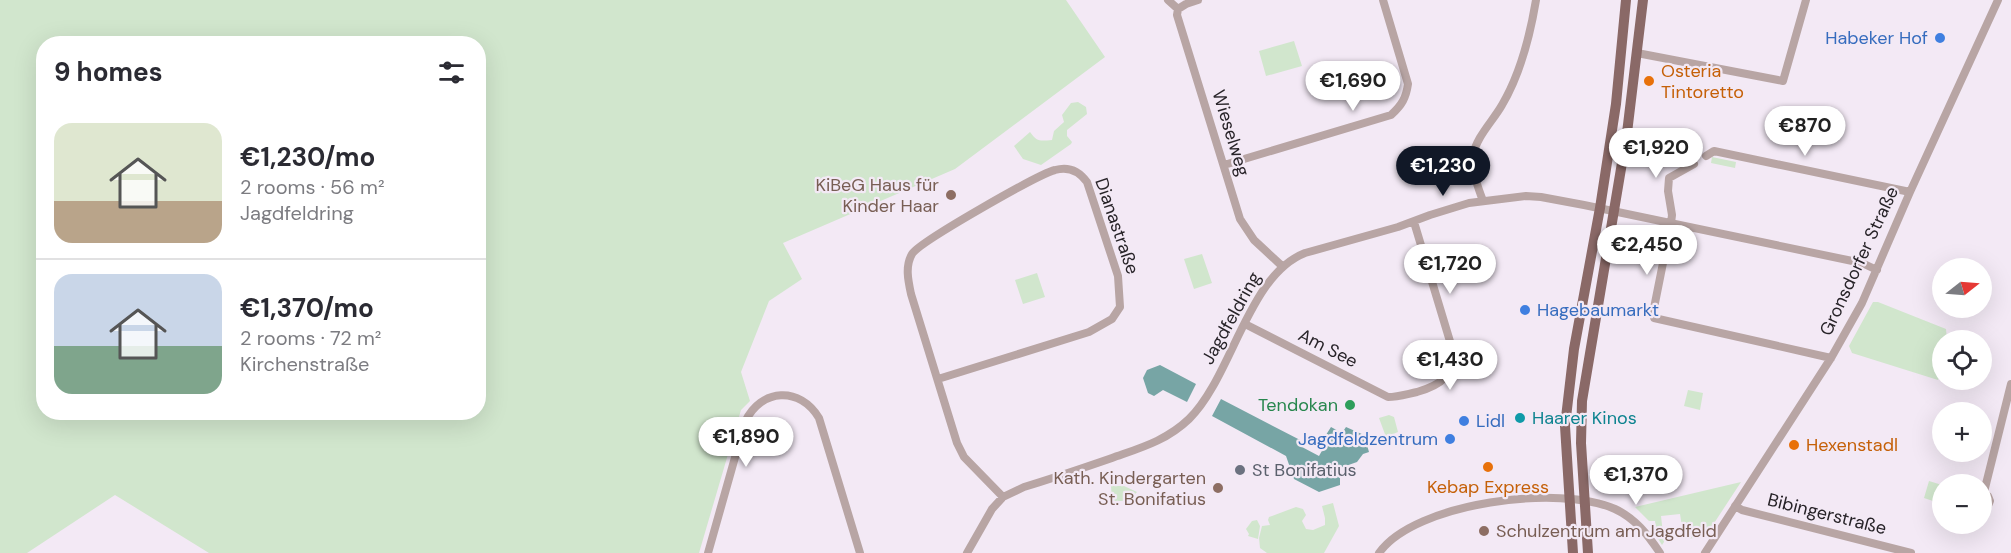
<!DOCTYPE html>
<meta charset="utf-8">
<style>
:root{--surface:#fff;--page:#f2f2f3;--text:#2b2b33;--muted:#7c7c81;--line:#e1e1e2;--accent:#111827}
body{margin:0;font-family:"DM Sans",sans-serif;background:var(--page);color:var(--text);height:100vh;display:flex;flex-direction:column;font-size:22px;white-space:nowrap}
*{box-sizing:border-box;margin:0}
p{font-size:20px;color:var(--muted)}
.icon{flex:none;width:33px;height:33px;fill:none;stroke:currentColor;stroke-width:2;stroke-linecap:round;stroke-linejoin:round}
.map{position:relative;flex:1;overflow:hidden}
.sheet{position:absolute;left:36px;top:36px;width:450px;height:384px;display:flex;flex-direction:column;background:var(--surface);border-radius:24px;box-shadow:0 6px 24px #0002}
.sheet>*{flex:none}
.needle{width:39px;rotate:73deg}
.controls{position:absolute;left:1932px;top:258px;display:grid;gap:12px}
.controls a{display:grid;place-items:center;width:60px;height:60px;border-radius:50%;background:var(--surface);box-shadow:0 6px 24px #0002;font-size:30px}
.price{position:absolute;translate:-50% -51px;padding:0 14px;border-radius:21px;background:#fff;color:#222;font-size:20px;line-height:39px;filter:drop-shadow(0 2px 3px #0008)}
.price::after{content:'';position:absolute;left:50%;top:36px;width:18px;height:14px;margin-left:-9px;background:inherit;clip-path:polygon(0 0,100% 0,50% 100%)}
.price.selected{background:var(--accent);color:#fff}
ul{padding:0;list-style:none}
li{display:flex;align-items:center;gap:18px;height:150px;padding:0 18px}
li+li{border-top:2px solid var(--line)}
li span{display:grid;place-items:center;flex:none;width:168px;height:120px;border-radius:18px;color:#555}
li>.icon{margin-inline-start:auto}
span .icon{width:72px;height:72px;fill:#fffc;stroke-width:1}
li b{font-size:26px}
h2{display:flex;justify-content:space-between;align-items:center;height:72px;padding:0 18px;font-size:26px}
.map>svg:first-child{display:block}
.green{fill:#d1e6cd;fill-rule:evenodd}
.water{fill:#77a5a5}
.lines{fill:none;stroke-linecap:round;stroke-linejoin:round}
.minor{stroke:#b8a5a4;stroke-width:8}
.major{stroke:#8a6967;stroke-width:10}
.shop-dot{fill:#3f7fe0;stroke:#f3e9f5;stroke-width:2}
.food-dot{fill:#e8710a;stroke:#f3e9f5;stroke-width:2}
.education-dot{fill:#8d6e63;stroke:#f3e9f5;stroke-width:2}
.leisure-dot{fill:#2e9e5b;stroke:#f3e9f5;stroke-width:2}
.culture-dot{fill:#0f9aa8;stroke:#f3e9f5;stroke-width:2}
.worship-dot{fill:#6b7280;stroke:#f3e9f5;stroke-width:2}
.labels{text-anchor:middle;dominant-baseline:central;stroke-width:4.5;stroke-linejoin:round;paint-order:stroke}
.shop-label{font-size:18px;fill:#366cbe;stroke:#f3e9f5;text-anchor:end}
.food-label{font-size:18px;fill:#c56008;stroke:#f3e9f5;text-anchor:start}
.street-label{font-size:18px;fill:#272328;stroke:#f3e9f5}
.education-label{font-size:18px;fill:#785e54;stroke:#f3e9f5;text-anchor:end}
.leisure-label{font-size:18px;fill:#27864d;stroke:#f3e9f5;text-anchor:end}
.culture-label{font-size:18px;fill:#0d838f;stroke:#f3e9f5;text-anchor:start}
.worship-label{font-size:18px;fill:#5b616d;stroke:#f3e9f5;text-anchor:start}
</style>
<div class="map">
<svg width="2011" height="553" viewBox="0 0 2011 553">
<rect width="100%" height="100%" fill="#f3e9f5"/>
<path class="green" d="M0 0H1066L1105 57 955 169 783 243 802 279 769 301 741 372 750 401 741 410 699 553H209L115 495 27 553H0ZM44 44H478V412H44Z
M1294 41 1302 66 1266 76 1259 51Z
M1078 102 1086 107 1087 114 1067 130V136L1072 142 1071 144 1041 165 1023 159 1014 146 1030 132C1037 142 1040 141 1052 140L1054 131 1064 122 1062 115 1071 103Z
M1712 157 1736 162 1735 168 1711 163Z
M1202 254 1212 283 1194 289 1184 259Z
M1037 273 1045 297 1023 304 1015 280Z
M1873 302H1878L1946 329 1947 340H1942V366L1938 380 1852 353 1849 346Z
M1688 390 1703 393 1700 410 1684 406Z
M1389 415 1394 417 1398 432 1386 437 1379 418Z
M1929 481 1942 485V504L1924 498Z
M1741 482 1705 537 1684 539 1680 514 1661 516 1664 542 1662 545 1657 537 1655 521H1649L1635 507Z
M1111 486H1124L1137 492 1128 501H1112Z
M1333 503 1339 526 1324 553H1267L1260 548 1259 538 1262 526 1270 525 1268 520 1269 517 1296 507 1303 509 1306 515 1302 521 1306 529 1313 530 1325 525V518L1322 506Z
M1257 520 1260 526 1258 539 1248 536 1249 534 1246 529 1252 521Z"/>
<path class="water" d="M1160 365 1196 384 1187 402 1163 390 1154 396 1148 393 1143 378 1147 370Z
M1221 399 1304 442 1302 447 1319 456 1328 440 1324 438 1331 427 1342 433 1346 427 1364 435 1369 452 1363 454 1357 462 1340 468V485L1319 492 1294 479 1286 456 1212 416Z"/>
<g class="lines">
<path class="minor" d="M1168 0 1178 9 1177 15 1240 219 1254 240 1282 266
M1178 9 1186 4 1198 0
M1637 53 1783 81 1806 0
M1706 156 1714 151 1910 192
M1694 164 1669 178 1668 191 1672 215 1671 223 1653 313 1654 318 1831 358
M1224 165 1391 115C1402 105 1406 98 1408 84L1383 0
M1483 201C1478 187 1471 170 1473 156 1476 137 1493 121 1502 105 1521 73 1530 36 1536 0
M1245 324 1388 397C1398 397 1407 394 1417 392 1441 385 1456 375 1452 348L1414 222
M938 379 1089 332 1112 319 1120 307 1118 276 1087 182C1079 171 1069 166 1055 170 1039 174 919 242 912 254 905 266 908 280 911 294L957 443 964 457 1003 497
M1982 492 1988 496 1990 501 1987 508 1982 509
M1984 492 2011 384
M1735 506 1742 510 1911 553
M708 553 745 422C761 388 800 386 819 418L860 553
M967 553 992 509 1003 497 1024 487C1054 478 1083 468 1112 458 1140 448 1166 441 1189 419 1232 377 1248 275 1305 253L1398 227 1430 215 1469 203 1526 196 1541 197 1584 205 1862 263 1877 270
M1379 553C1415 502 1561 484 1615 509 1635 518 1648 535 1660 553
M1705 553 1831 358 1862 303 1910 192 1998 0"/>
<path class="major" d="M1573 553 1565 426 1574 349 1600 208 1616 104 1626 0
M1588 553 1581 443 1582 401 1627 133 1643 0"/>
</g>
<g class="shop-dot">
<circle cx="1940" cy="38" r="6"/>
<circle cx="1525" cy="310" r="6"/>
<circle cx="1464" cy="421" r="6"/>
<circle cx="1450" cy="439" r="6"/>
</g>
<g class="food-dot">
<circle cx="1649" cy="81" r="6"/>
<circle cx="1794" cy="445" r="6"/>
<circle cx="1488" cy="467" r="6"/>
</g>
<g class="education-dot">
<circle cx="951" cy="195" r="6"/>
<circle cx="1218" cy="488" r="6"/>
<circle cx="1484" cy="531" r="6"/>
</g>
<circle class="leisure-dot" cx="1350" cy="405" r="6"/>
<circle class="culture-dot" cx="1520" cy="418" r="6"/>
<circle class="worship-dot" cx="1240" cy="470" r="6"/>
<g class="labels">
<g class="shop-label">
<text x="1928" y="38">Habeker Hof</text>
<text x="1537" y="310" text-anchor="start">Hagebaumarkt</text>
<text x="1476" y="421" text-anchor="start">Lidl</text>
<text x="1438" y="439">Jagdfeldzentrum</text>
</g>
<g class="food-label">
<text x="1661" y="71">Osteria<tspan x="1661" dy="21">Tintoretto</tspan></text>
<text x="1806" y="445">Hexenstadl</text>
<text x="1488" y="487" text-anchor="middle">Kebap Express</text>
</g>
<g class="street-label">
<text transform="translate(1231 133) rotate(73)">Wieselweg</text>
<text transform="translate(1117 226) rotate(71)">Dianastraße</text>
<text transform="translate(1859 261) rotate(-65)">Gronsdorfer Straße</text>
<text transform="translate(1231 318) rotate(-61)">Jagdfeldring</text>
<text transform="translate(1328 348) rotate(27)">Am See</text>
<text transform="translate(1827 514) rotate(14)">Bibingerstraße</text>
</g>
<g class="education-label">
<text x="939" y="185">KiBeG Haus für<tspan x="939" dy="21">Kinder Haar</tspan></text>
<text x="1206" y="478">Kath. Kindergarten<tspan x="1206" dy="21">St. Bonifatius</tspan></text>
<text x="1496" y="531" text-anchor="start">Schulzentrum am Jagdfeld</text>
</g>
<g class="leisure-label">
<text x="1338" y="405">Tendokan</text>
</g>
<g class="culture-label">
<text x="1532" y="418">Haarer Kinos</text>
</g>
<g class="worship-label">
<text x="1252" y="470">St Bonifatius</text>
</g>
</g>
</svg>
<div class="controls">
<a><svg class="needle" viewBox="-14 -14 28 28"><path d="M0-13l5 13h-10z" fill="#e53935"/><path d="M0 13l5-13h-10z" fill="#7c7c81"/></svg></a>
<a><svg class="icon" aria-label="locate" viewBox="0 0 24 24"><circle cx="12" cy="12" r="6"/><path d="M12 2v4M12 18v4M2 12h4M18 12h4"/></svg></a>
<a>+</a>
<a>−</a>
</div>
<b class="price" style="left:1353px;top:112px">€1,690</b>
<b class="price" style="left:1805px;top:157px">€870</b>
<b class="price" style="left:1656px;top:179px">€1,920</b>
<b class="price selected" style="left:1443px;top:197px">€1,230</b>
<b class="price" style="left:1647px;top:276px">€2,450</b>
<b class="price" style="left:1450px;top:295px">€1,720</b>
<b class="price" style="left:1450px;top:391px">€1,430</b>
<b class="price" style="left:746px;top:468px">€1,890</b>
<b class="price" style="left:1636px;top:506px">€1,370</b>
<section class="sheet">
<h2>9 homes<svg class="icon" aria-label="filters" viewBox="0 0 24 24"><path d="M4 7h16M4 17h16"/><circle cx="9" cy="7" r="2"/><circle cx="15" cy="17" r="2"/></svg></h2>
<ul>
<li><span style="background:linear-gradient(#dfe7d0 65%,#b9a48a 0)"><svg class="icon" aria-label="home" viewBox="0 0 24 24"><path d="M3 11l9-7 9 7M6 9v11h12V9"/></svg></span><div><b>€1,230/mo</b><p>2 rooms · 56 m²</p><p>Jagdfeldring</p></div></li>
<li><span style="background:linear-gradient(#c9d6e8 60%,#7fa58c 0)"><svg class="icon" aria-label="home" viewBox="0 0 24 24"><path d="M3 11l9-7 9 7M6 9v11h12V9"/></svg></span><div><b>€1,370/mo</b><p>2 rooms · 72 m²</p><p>Kirchenstraße</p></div></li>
</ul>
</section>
</div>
